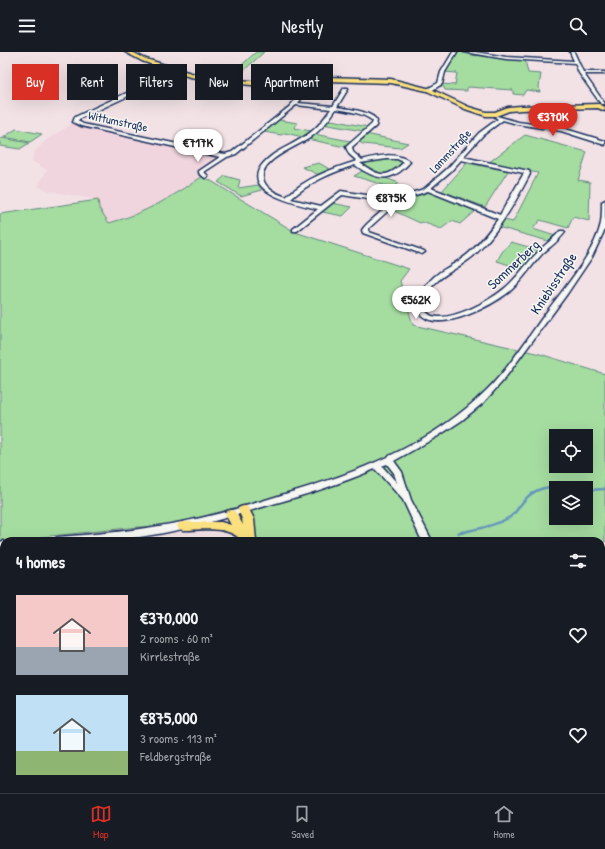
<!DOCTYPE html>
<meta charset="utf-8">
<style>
:root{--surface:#171b24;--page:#242831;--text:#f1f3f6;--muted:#9ea1a6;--line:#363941;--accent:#d93025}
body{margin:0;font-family:"Patrick Hand",sans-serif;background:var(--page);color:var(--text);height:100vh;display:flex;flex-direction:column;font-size:15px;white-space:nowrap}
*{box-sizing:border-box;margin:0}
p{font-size:13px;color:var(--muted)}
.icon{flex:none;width:22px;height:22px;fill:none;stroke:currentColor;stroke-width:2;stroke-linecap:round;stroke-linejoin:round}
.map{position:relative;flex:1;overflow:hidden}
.drawer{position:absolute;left:0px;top:485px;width:605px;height:256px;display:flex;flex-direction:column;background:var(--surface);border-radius:12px 12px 0 0;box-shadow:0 4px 16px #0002}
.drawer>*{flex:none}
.top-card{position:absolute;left:12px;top:12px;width:400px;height:36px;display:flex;gap:8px}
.buttons{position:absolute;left:549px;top:377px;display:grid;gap:8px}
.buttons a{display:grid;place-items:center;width:44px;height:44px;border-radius:0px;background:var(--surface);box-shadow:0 4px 16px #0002;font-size:20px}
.price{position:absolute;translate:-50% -34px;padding:0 9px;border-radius:14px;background:#fff;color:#222;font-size:13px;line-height:26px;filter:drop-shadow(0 1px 2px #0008)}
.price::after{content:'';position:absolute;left:50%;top:24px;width:12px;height:9px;margin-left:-6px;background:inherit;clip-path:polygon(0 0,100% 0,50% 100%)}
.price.on{background:var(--accent);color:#fff}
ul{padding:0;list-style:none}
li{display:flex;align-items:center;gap:12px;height:100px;padding:0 16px}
li span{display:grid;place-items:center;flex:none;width:112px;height:80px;border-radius:0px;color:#555}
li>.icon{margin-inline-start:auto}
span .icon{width:48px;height:48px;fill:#fffc;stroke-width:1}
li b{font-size:17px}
h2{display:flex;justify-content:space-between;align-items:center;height:48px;padding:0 16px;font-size:17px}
.tag{padding:0 14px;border-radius:0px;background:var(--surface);box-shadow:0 4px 16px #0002;font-size:14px;line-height:36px}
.tag.on{background:var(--accent);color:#fff}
header{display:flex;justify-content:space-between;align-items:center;height:52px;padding:0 16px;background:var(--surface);font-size:18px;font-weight:600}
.tabs{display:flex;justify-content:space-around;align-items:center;height:56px;border-top:1px solid var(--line);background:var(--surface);font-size:11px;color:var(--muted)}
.tabs a{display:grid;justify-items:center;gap:2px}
.tabs .on{color:var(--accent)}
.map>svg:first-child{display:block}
.built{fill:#f0d4de}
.green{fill:#a5dca0;stroke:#60867f;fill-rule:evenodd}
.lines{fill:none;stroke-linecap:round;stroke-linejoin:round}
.stream-far1{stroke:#6697bc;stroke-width:2.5}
.stream{stroke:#6697bc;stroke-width:3}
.minor-casing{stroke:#1b2f5e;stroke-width:3}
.major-casing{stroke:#1b2f5e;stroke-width:3}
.minor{fill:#f6f6f2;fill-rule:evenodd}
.major{fill:#fbe080;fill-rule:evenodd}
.labels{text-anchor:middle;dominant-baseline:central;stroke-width:3;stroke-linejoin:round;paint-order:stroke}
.far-street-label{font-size:12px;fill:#1b2f5e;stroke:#f6f6f2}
.street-label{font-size:14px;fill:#1b2f5e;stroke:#f6f6f2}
</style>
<header><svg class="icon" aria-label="menu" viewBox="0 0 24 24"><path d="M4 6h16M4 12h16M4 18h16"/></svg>Nestly<svg class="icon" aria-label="search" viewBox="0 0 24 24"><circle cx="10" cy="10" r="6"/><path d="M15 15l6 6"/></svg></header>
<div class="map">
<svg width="605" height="741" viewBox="0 0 605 741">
<rect width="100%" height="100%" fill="#f2e2e6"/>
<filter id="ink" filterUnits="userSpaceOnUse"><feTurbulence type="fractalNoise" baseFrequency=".025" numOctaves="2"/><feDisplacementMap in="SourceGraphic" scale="8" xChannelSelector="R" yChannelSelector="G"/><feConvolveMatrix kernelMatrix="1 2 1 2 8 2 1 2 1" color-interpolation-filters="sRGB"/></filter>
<g filter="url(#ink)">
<path class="built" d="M75 70 225 104 202 119 203 124 173 144 143 159 109 171 99 156 97 148 50 139 38 134 47 118 32 109 34 100 45 89Z"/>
<path class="green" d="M256 0H264L241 21 234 20Z
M455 0H469L468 2 477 4 479 2 525 8 528 21 541 22 539 35 540 40 526 38 523 43 513 42V38L467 35V39L445 38 443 34 436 35 440 32 455 33 457 21 443 20Z
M326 67 368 75 363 79 322 72Z
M279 68 298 71 294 76 311 79 303 85 285 81 281 83 264 80Z
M16 77 42 82 30 90 4 85Z
M314 82 350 89 345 95 307 87Z
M366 82 408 91 400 96 363 92 359 90Z
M525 83 587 100 578 128 590 130 589 169 573 165 568 176 540 168 533 177 555 184 548 189 498 175 504 168 513 170 538 121 488 111Z
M2 86 29 91 20 97 0 94V87Z
M389 105 403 108 404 110C385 128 382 126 360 112Z
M319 111 331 118 319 123 302 115Z
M467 111 508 119 485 155 442 139Z
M364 118 399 131 393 136 354 124Z
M203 124 295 180 409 217 400 229 413 273 540 302 605 322V490L250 489 244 458 183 474 138 475 41 485V489H4V577H0V162L98 148 99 156 109 171C144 162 174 144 203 124ZM556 384H586V414H556ZM556 436H586V466H556Z
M225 124 240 128 238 136 258 133 262 138 241 144 218 130Z
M430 140 476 158 460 172 452 169 441 177 422 170 420 171 392 158 394 151Z
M332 151 352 155 343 164 322 160Z
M511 190 539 198 522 217 497 209 502 200Z
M605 518V625L601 627V519Z
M4 611V737H230L211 741H0V612Z
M394 737H447L448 741H393Z"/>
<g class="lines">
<path class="stream-far1" d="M586 438 605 437
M459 481C476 477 495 474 510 465 515 462 518 456 522 451 532 437 549 432 566 436"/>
<path class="stream" d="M459 481 463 480
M0 555 4 556"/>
<defs>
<path id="minor" d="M453 0H457L445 20 442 32 431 39H427V37L438 31 441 20Z
M464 0H475L506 5 574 9 570 0H574L583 20H605V22H584L605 52H601L579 21 575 11 506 7Z
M180 19H182V21L152 33 79 67 78 69 83 72 225 102 232 100 289 55 306 36 304 27 308 28 310 36 298 51 333 54 344 36H348V37L337 55C348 57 372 59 377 69L376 74 352 95 353 100 362 108C377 104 396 99 410 110 391 132 376 128 355 113 331 121 309 130 291 147L321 154 341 139 391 147 424 137 447 117 479 81 498 67 495 65 497 64 518 70 562 76 605 89V93L561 79 517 72 503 68 483 83 463 105 529 119 530 122C518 145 506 167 490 186 483 194 476 203 468 208 450 222 424 229 424 258 427 260 429 263 432 264 451 270 490 249 505 236 517 226 526 212 538 200 545 192 554 187 560 179H564L565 180C559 189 551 194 543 201 531 214 522 229 509 240 491 254 449 276 427 267 423 265 420 262 418 259 417 242 430 225 445 217 453 212 461 208 468 202 480 192 489 179 498 167L428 139 393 150 390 157 369 176V180L424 199 425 200 422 202 363 181 362 178C369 167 383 162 388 150L342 143 297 179H293V177L318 157C291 151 227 136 274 102 286 94 300 89 311 80 319 74 325 65 331 57L296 53 236 102 227 105 204 120 208 124 205 126 199 121V119L220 105 81 74 73 70 75 65 148 31ZM336 57C348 59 363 61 373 69L372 72 346 95 349 102 357 109C331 117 306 126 286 145 276 141 265 137 263 126 260 107 299 94 311 85 321 78 329 68 336 57ZM387 107H397L404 110C386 128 379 124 360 111ZM461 108 524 121 500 163 431 136 451 119Z
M605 148V177L592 205 567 242 502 330 483 351 461 369 438 384 394 409 402 420 411 448 432 489H422L403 448 375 417C340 432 305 443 269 453 214 470 158 486 100 489 85 490 69 489 54 489L56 486 59 485C100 482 141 478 182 470 218 463 253 452 288 441 356 421 424 395 477 347 506 322 525 289 548 258 565 235 595 200 601 171 602 164 602 157 602 150ZM387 412 394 421 397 431 382 414Z
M4 489V497L0 498V490Z
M605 699V711L601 712V700Z
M474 737H486V741H474Z
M556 737H571L569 741H554Z"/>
<path id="major" d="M125 0H132L146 7 191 21 220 26 262 30 327 25 391 27 431 37 469 55 486 60H495L508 55 521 54 599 52 605 55V59L598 56 521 58 509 59 496 64H486L465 57 427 39 391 31 327 29 262 34 220 30 190 25 164 17 142 9Z
M244 454 248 455 254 467 256 489H242C229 473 202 478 183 478L179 477 177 474 179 471 183 470H221L231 473 225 462 227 459 231 458 235 459 243 473 242 467 238 458 240 455Z
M605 506V516L601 517V507Z
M4 605V617L0 618V606Z"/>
</defs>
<use href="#minor" class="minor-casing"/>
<use href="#major" class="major-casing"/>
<use href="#minor" class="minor"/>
<use href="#major" class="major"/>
</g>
</g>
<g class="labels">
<g class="far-street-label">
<text transform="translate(118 69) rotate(12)">Wittumstraße</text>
<text transform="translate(450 99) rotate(-47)">Lammstraße</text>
</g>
<g class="street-label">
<text transform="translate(513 212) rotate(-43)">Sommerberg</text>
<text transform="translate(553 231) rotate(-56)">Kniebisstraße</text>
</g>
</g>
</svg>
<div class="buttons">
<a><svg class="icon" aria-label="locate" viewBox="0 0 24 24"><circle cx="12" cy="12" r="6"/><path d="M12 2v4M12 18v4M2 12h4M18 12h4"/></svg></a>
<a><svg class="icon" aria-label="layers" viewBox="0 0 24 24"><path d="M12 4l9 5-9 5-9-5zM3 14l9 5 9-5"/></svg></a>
</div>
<b class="price on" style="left:553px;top:85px">€370K</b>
<b class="price" style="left:198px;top:111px">€717K</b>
<b class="price" style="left:391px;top:166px">€875K</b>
<b class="price" style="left:416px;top:268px">€562K</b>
<div class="top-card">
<a class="tag on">Buy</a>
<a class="tag">Rent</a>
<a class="tag">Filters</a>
<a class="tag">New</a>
<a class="tag">Apartment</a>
</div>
<section class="drawer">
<h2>4 homes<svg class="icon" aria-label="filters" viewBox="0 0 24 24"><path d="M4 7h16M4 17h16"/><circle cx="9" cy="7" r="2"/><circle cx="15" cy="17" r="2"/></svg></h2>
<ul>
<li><span style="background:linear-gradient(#f6c9c9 65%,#9aa5b1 0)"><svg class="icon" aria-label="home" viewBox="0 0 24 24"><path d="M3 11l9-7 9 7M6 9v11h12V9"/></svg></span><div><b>€370,000</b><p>2 rooms · 60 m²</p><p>Kirrlestraße</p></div><svg class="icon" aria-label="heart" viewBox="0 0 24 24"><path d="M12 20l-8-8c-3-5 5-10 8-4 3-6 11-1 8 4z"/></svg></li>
<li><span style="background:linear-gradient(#bfe0f5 70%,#8fb573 0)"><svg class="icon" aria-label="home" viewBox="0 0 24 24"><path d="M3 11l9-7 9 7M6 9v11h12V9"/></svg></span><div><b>€875,000</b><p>3 rooms · 113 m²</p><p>Feldbergstraße</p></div><svg class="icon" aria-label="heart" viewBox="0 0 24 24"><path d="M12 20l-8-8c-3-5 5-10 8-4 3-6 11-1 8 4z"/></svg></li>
</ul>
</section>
</div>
<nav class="tabs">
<a class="on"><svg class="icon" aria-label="map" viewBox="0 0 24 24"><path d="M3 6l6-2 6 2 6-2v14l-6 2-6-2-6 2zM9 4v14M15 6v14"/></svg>Map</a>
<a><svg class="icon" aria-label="saved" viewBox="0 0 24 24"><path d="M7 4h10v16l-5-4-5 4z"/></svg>Saved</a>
<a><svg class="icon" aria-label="home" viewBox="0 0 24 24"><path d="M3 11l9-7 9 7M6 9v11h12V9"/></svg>Home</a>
</nav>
